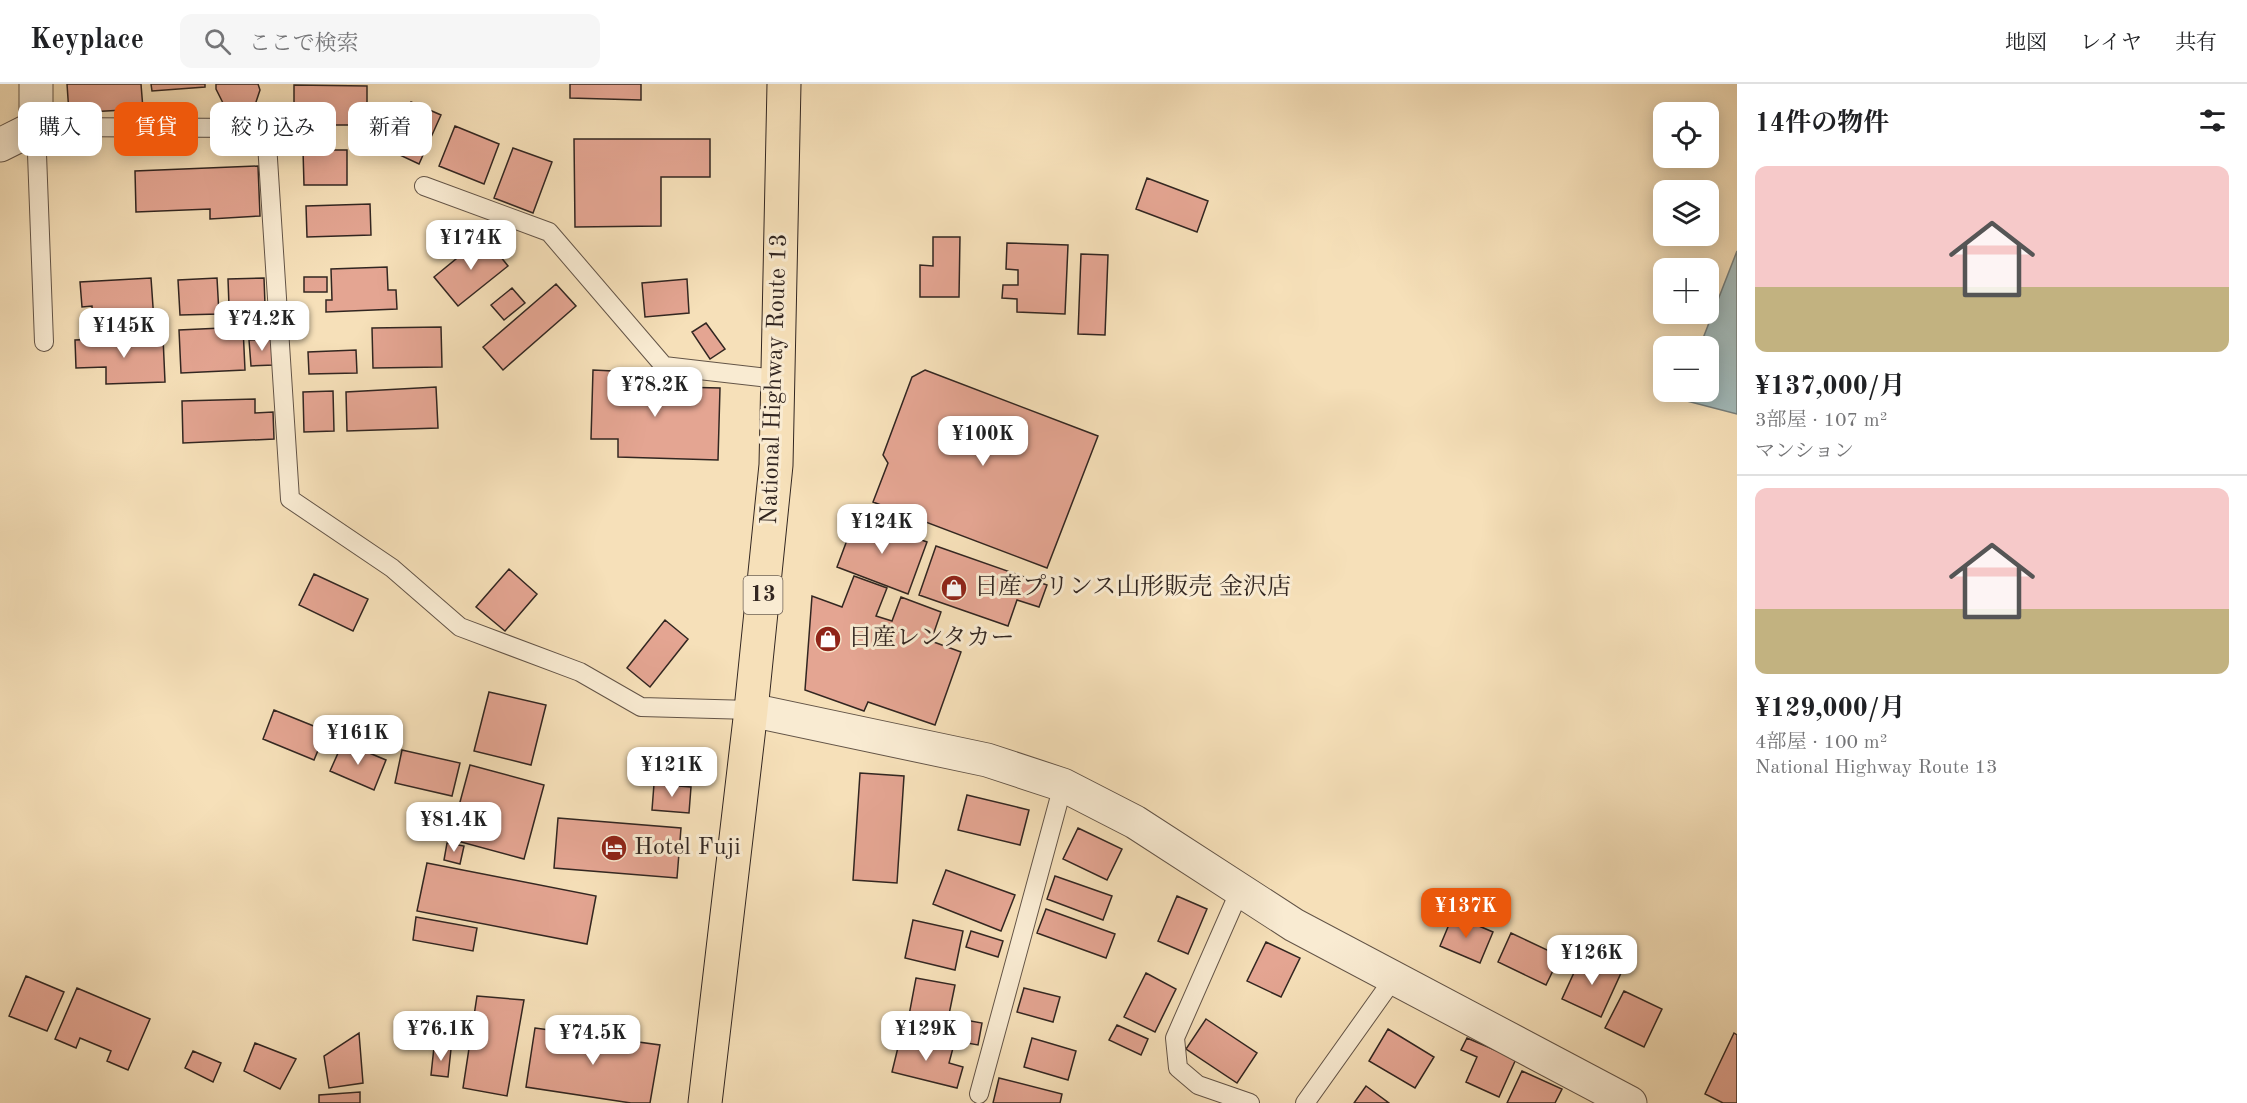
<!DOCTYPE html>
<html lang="ja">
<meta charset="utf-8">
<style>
:root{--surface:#fff;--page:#f6f6f6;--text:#202124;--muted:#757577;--line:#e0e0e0;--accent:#ea580c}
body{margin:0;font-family:"Old Standard TT","Noto Serif JP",serif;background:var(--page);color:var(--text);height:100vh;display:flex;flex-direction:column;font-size:22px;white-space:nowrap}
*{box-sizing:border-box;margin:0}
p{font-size:20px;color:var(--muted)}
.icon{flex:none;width:33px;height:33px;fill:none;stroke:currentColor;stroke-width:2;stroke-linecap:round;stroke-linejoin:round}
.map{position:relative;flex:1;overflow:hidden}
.sheet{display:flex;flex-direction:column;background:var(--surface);width:510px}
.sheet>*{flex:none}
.banner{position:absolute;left:18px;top:18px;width:570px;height:54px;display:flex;gap:12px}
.fabs{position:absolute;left:1653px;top:18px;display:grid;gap:12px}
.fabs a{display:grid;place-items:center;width:66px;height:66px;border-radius:12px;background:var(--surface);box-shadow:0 3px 15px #0003;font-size:30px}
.price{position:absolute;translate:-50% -51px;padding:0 14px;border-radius:12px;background:#fff;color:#222;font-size:20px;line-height:39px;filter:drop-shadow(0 2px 3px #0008)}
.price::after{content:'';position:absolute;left:50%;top:36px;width:18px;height:14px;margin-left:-9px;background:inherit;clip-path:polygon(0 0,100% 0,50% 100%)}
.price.on{background:var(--accent);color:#fff}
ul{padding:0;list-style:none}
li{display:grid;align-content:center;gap:12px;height:318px;padding:0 18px}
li+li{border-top:2px solid var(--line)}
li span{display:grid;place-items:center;height:186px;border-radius:12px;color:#555}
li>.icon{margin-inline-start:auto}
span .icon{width:108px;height:108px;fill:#fffc;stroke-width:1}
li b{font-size:26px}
h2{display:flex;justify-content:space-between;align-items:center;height:72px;padding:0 18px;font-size:26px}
.pill{padding:0 21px;border-radius:12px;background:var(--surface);box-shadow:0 3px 15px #0003;font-size:21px;line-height:54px}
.pill.on{background:var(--accent);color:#fff}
header{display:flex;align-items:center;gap:36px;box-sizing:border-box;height:84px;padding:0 30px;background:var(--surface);border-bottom:2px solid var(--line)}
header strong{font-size:28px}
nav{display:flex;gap:33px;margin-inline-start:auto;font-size:21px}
.search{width:420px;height:54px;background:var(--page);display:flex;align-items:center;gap:15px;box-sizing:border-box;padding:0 21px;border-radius:12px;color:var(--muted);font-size:22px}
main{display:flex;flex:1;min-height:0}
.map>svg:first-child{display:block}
.water{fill:#a2baba;stroke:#757f7d;stroke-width:1.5}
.building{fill:#e4a592;stroke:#322621;stroke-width:1.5}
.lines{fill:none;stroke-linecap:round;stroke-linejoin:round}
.service-casing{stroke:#635447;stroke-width:20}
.minor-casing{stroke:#635447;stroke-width:35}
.tertiary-casing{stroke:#635447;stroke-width:35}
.trunk-casing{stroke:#322621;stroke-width:35}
.service{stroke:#f9ebd2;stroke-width:18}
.minor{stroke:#f9ebd2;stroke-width:33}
.tertiary{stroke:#f9ebd2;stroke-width:33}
.trunk{stroke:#f6e0b9;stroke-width:33}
.labels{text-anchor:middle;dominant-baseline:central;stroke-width:6;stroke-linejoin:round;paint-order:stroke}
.shield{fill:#f9ebd2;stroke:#6e6156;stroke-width:1.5}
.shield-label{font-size:22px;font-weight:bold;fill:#322621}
.street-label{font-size:24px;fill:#322621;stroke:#f9ebd2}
.poi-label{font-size:24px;fill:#322621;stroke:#f9ebd2;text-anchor:start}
</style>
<header>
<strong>Keyplace</strong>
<div class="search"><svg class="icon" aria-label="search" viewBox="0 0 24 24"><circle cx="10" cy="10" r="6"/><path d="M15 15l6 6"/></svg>ここで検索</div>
<nav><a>地図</a><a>レイヤ</a><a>共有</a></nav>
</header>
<main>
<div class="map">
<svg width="1737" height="1019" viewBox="0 0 1737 1019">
<rect width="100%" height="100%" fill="#f6e0b9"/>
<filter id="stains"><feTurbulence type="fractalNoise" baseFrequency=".00333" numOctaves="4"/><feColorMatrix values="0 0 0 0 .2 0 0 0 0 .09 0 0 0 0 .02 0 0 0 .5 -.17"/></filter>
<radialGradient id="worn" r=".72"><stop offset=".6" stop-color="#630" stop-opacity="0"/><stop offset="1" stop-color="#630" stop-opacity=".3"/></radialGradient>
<path class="water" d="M1737 167V330L1679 315 1682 308H1708V262H1700Z"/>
<path class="building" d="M67 0H141L143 25 69 29Z
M151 0H205V3L152 7Z
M216 0H258L260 6 255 21 226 25 216 5Z
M570 0H641V16L570 14Z
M294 1 367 2V41H273V19H294Z
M411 18 441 31 419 80 389 66Z
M455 42 499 60 484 100 439 82Z
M574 55H710V93H661V142L575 143Z
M513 64 552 78 533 129 494 114Z
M303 66H347V101H304Z
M258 82 260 132 210 135V125L136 128 135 87Z
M1147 94 1208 117 1197 148 1136 125Z
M370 120 371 151 307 153 306 122Z
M484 152 508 182 458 222 434 193Z
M933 153H960L959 213H920V181L933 182Z
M1007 159 1068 161 1065 230 1017 228V215L1002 214 1003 201H1018V186L1006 185Z
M1081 170 1108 171 1105 251 1078 250Z
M387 183 388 206H396L397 225 326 228V216H332L331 185Z
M304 193H327V208H304Z
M151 194 154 237 93 241 92 222 82 223 80 198Z
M217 194 219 230 180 231 178 196Z
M264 194 265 221 229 222 228 195Z
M687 195 689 229 645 233 642 199Z
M556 200 576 222 503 286 483 263Z
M512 204 525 219 504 236 491 221Z
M706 239 725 265 710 275 692 248Z
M243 243 245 286 181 289 179 246Z
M441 243 442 283 373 284 372 244Z
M163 253 165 298 106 300V283L76 284 75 256Z
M273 255 274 281 251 282 249 256Z
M356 266 357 289 309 290 308 268Z
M593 286 634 288 633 302 720 304 718 376 618 373V355H591Z
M925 286 1098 352 1047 484 873 418 888 379 883 371 912 293Z
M436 303 438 344 347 347 346 308Z
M333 307 334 347 304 348 303 308Z
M255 315V329L273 328 274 355 183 359 182 317Z
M856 432 927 458 908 510 837 483Z
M936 462 1047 501 1039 523 1017 516 1008 542 919 511Z
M509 485 537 510 505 547 476 523Z
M314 490 368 515 353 547 299 521Z
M854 492 887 504 876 532 892 537 901 513 941 528 931 557 961 568 935 641 868 618 864 627 805 606 812 512 842 523Z
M665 536 688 555 650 603 627 584Z
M489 608 546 621 531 681 474 667Z
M274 626 326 647 314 676 263 655Z
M343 658 386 676 374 706 330 687Z
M402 666 460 679 452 712 395 699Z
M470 681 544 701 524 775 450 755Z
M860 689 904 692 897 799 853 796Z
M654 700 691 703 689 729 652 726Z
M967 711 1029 726 1020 761 958 746Z
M558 734 681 744 677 794 554 784Z
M1078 744 1122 765 1107 796 1063 775Z
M447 759 464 762 460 780 444 776Z
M427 779 596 812 587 860 417 827Z
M946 786 1015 811 1001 847 933 820Z
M1055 792 1112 812 1103 836 1047 815Z
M1177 812 1207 825 1188 870 1158 857Z
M1046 825 1115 850 1106 874 1037 849Z
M1453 831 1493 848 1480 879 1440 862Z
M416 833 477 844 473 867 413 856Z
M913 836 963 847 955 886 905 874Z
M971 847 1003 857 998 873 966 863Z
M1511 849 1560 872 1546 901 1498 878Z
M1266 858 1300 874 1281 913 1247 897Z
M1582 871 1621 889 1601 933 1562 915Z
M1146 889 1176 905 1155 948 1124 933Z
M26 892 64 908 47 947 9 932Z
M916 894 955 901 945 950 907 942Z
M77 904 150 935 128 986 107 977 111 967 80 954 76 964 55 955Z
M1024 904 1060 913 1053 938 1017 928Z
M1624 907 1662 925 1644 963 1605 944Z
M477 912 524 916 507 1012 463 1004Z
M954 934 982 939 978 961 950 956Z
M1206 935 1257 969 1237 999 1186 965Z
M1117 941 1148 955 1141 971 1109 956Z
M535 944 660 961 650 1019H631L526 1003Z
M1388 945 1434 973 1415 1004 1369 977Z
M359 949 363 999 329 1004 324 972Z
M1734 949 1737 951V1019H1723L1705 1010Z
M901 951 953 964 949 979 963 983 957 1004 892 988Z
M1032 954 1076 967 1068 996 1024 983Z
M1467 954 1516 975 1499 1013 1466 998 1477 973 1461 966Z
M255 959 296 975 280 1005 244 987Z
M434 963 451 965 448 993 431 991Z
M193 967 221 979 213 998 185 984Z
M1522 987 1562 1005 1555 1019H1507Z
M999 994 1062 1010 1060 1019H993Z
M1366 1002 1389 1019H1354Z
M360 1008V1019H319V1011Z"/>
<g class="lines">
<defs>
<path id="service" d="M424 102 549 148 664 282 777 295
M44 258 36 43 266 44 290 415 392 484 460 543 580 588 641 623 751 626
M1240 806 1175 954 1178 984 1198 1001 1250 1019
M979 1010 1063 701
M1305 1019 1394 894"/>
<path id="minor" d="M0 61 36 43
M751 626 987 676 1063 701 1135 738 1294 841 1630 1019"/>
<path id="tertiary" d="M36 0V43"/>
<path id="trunk" d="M705 1019 751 626 776 381 784 0"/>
</defs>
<use href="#service" class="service-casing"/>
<use href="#minor" class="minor-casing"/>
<use href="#tertiary" class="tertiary-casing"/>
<use href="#trunk" class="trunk-casing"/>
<use href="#service" class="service"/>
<use href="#minor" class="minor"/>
<use href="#tertiary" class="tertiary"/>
<use href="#trunk" class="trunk"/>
</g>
<defs>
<symbol id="shop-disc" viewBox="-11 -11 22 22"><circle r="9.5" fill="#8f2418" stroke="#f9ebd2"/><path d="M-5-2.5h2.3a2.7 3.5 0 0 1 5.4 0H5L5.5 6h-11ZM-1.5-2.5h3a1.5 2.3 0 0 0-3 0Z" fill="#fff"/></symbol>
<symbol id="hotel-disc" viewBox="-11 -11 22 22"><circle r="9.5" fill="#8f2418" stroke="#f9ebd2"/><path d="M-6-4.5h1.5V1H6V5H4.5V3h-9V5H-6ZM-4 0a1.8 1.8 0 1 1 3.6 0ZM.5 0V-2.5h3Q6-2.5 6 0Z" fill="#fff"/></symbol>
</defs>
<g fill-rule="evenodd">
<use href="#shop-disc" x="939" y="489" width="30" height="30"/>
<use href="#shop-disc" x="813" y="540" width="30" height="30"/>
<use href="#hotel-disc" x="599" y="749" width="30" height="30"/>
</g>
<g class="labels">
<rect class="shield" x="743.5" y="492" width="39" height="38" rx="4.5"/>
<g class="shield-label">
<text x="763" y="511">13</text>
</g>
<g class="street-label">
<text transform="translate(775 295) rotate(-88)">National Highway Route 13</text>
</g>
<g class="poi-label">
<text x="974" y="504">日産プリンス山形販売 金沢店</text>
<text x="848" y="555">日産レンタカー</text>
<text x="634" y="764">Hotel Fuji</text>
</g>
</g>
<rect width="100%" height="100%" filter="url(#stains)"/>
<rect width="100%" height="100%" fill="url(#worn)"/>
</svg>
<div class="fabs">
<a><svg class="icon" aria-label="locate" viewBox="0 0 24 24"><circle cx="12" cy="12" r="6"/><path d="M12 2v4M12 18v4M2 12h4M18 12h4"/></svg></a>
<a><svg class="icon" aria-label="layers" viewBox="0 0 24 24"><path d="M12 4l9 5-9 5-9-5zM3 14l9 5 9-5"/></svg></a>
<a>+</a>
<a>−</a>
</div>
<b class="price" style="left:471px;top:187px">¥174K</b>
<b class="price" style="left:262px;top:268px">¥74.2K</b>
<b class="price" style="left:124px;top:275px">¥145K</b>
<b class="price" style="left:655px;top:334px">¥78.2K</b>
<b class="price" style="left:983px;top:383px">¥100K</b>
<b class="price" style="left:882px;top:471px">¥124K</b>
<b class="price" style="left:358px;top:682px">¥161K</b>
<b class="price" style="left:672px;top:714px">¥121K</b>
<b class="price" style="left:454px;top:769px">¥81.4K</b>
<b class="price on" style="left:1466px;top:855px">¥137K</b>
<b class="price" style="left:1592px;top:902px">¥126K</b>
<b class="price" style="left:441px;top:978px">¥76.1K</b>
<b class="price" style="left:926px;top:978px">¥129K</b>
<b class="price" style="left:593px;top:982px">¥74.5K</b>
<div class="banner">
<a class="pill">購入</a>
<a class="pill on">賃貸</a>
<a class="pill">絞り込み</a>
<a class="pill">新着</a>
</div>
</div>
<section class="sheet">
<h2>14件の物件<svg class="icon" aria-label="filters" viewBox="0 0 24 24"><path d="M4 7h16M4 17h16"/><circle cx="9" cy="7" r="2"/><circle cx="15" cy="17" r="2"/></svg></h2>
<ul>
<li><span style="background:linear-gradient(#f6c9c9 65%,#c2b280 0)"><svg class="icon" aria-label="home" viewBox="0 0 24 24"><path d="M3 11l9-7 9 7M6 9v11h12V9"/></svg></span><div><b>¥137,000/月</b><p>3部屋 · 107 m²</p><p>マンション</p></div></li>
<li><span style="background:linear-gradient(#f6c9c9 65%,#c2b280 0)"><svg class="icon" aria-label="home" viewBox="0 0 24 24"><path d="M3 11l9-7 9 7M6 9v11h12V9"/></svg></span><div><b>¥129,000/月</b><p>4部屋 · 100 m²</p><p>National Highway Route 13</p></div></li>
</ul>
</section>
</main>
